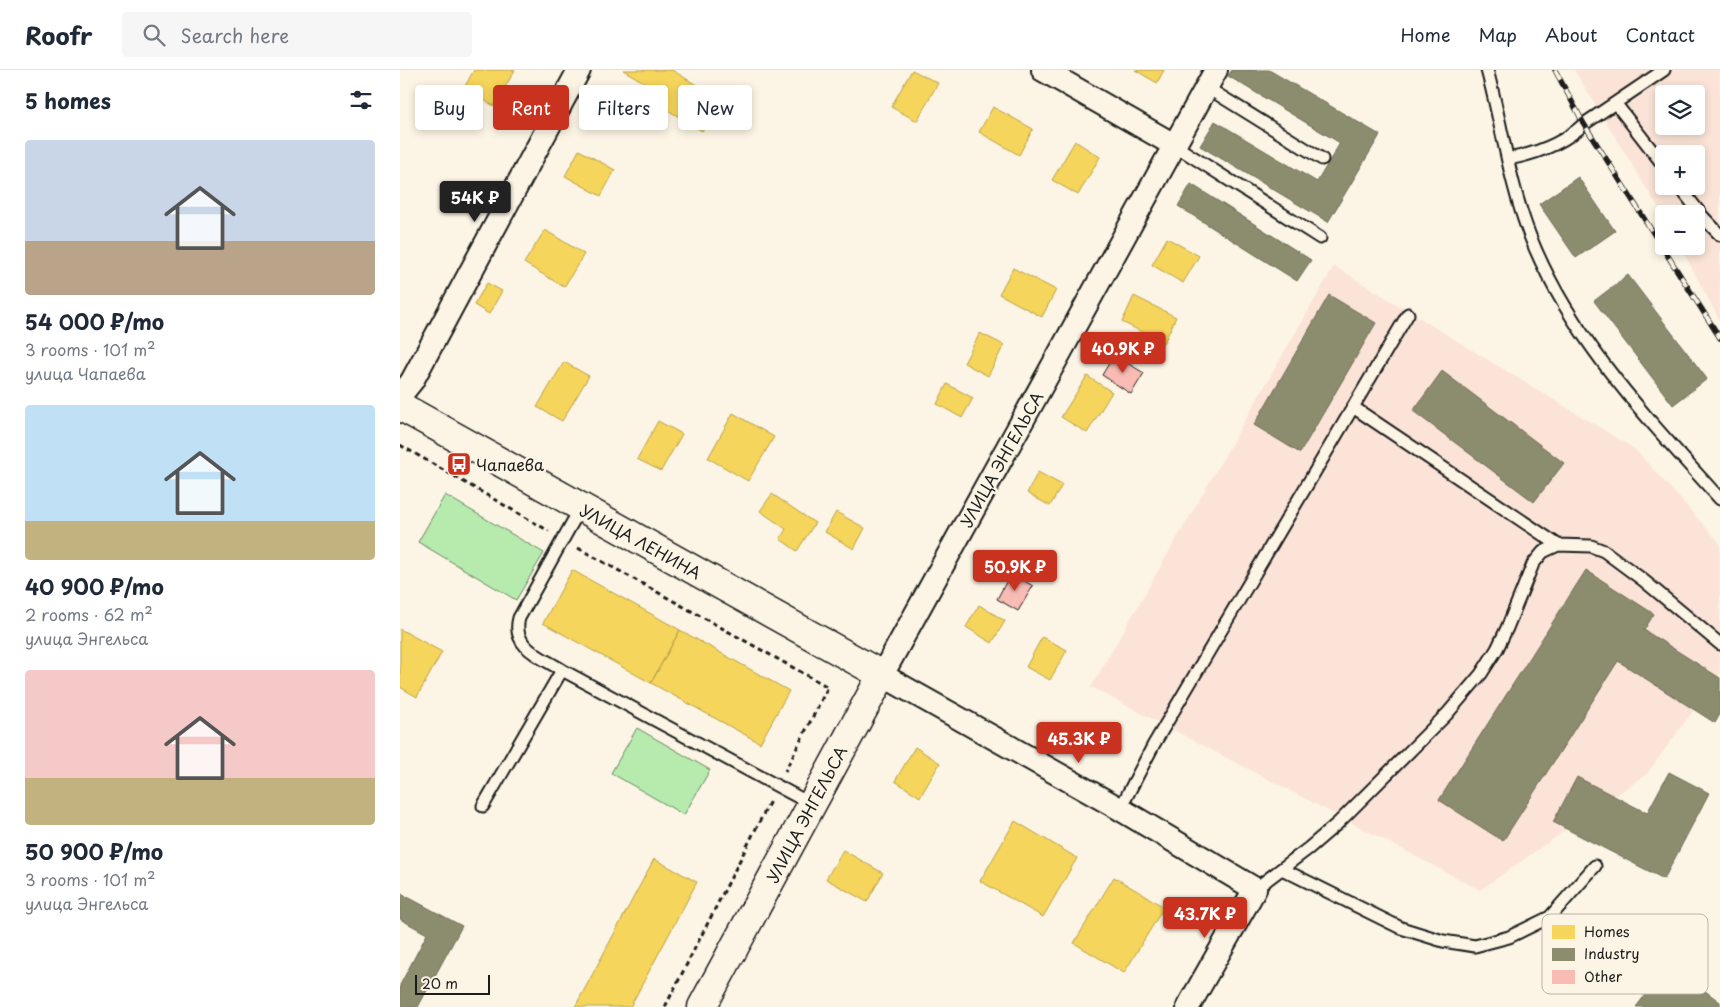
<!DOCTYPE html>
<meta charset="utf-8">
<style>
:root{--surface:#fff;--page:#f6f6f7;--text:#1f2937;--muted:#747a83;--line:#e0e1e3;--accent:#c8321e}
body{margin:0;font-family:"Playpen Sans",sans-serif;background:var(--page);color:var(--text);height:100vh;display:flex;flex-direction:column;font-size:19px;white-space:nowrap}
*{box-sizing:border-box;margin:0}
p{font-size:16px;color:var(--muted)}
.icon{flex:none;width:28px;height:28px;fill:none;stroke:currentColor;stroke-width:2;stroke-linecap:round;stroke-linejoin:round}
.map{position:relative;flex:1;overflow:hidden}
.side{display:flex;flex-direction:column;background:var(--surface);width:400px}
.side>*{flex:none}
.banner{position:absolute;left:15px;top:15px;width:475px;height:45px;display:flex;gap:10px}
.buttons{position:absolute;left:1255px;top:15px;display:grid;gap:10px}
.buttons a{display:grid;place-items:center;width:50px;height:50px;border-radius:5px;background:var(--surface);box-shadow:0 2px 8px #0003;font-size:25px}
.scale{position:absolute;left:15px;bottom:12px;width:75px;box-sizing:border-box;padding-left:5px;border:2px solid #1c1c1c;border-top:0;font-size:14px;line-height:18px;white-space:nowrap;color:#1c1c1c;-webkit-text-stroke:4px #fcf5e5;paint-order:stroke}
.price{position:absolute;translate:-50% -42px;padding:0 11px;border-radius:5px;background:var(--accent);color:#fff;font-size:16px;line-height:32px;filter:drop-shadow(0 1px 2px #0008)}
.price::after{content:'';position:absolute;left:50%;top:30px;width:15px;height:11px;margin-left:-8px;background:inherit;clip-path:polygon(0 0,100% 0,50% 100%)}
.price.selected{background:#222;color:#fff}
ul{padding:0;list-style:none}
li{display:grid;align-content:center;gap:10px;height:265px;padding:0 25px}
li span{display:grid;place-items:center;height:155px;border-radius:5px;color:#555}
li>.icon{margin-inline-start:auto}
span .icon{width:90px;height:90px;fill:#fffc;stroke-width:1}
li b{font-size:21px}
h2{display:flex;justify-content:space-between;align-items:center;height:60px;padding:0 25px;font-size:21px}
.tag{padding:0 18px;border-radius:5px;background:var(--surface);box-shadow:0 2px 8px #0003;font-size:18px;line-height:45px}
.tag.selected{background:var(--accent);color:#fff}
header{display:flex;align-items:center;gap:30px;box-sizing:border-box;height:70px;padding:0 25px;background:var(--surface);border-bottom:1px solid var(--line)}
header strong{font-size:24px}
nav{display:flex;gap:28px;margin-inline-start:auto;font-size:18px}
.search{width:350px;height:45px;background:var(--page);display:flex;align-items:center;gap:12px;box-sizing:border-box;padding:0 18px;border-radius:5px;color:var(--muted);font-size:19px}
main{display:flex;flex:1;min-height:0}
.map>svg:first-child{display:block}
.built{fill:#fbe4d7;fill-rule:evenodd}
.green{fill:#b6ebad;stroke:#698464}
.homes{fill:#f6d55c;stroke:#b59e49}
.industry{fill:#8c8c6e;stroke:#6a6a55}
.building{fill:#f8bcb5;stroke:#1c1c1c}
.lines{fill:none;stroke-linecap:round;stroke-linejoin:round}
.lane-casing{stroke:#1c1c1c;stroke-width:15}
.street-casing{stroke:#1c1c1c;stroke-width:26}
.primary-casing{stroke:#1c1c1c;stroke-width:31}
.path{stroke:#1c1c1c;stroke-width:3;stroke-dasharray:5 4;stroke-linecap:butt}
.lane{stroke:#fcf5e5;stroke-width:11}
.street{stroke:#fcf5e5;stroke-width:22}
.primary{stroke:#fcf5e5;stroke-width:28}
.rail-casing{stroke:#1c1c1c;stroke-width:5.5}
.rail{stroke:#fcf5e5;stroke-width:4;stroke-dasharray:11;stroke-linecap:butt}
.labels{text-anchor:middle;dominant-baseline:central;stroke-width:5;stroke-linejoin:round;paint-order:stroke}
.street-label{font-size:16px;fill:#1c1c1c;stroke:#fcf5e5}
.poi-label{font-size:16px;fill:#1c1c1c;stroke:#fcf5e5;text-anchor:start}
.key{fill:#fcf5e5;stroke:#b9b4a9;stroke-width:1}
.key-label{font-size:14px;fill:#1c1c1c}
</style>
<header>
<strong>Roofr</strong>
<div class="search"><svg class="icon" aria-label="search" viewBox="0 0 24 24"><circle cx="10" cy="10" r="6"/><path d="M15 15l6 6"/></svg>Search here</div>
<nav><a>Home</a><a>Map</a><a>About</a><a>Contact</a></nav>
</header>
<main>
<section class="side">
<h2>5 homes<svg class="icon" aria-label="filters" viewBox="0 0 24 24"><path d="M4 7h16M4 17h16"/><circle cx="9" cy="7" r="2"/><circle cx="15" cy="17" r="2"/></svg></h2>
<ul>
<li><span style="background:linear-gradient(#c9d6e8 65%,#b9a48a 0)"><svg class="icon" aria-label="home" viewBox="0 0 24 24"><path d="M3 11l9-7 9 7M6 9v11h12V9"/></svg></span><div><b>54 000 ₽/mo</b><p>3 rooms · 101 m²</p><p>улица Чапаева</p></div></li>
<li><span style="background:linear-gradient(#bfe0f5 75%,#c2b280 0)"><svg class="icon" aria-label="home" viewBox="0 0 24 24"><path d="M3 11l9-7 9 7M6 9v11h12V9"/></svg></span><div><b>40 900 ₽/mo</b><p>2 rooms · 62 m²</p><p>улица Энгельса</p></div></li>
<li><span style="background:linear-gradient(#f6c9c9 70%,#c2b280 0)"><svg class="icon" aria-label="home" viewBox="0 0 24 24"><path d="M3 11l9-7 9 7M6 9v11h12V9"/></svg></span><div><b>50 900 ₽/mo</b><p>3 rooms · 101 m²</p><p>улица Энгельса</p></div></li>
</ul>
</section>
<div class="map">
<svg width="1320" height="937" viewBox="0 0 1320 937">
<rect width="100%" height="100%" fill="#fcf5e5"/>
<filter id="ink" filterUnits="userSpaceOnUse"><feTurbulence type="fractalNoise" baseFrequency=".02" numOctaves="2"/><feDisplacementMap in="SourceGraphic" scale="10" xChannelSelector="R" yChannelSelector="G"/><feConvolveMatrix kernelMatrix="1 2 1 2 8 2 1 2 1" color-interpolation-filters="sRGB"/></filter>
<g filter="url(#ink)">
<path class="built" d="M1174 0H1320V251L1280 176H1296V144H1264V147ZM1264 24H1296V56H1264ZM1264 84H1296V116H1264Z
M934 196 1235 379 1320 473V604L1247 704 1080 820 691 617Z"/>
<path class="green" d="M45 425 144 483 116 530 18 472Z
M237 658 310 700 284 745 211 703Z"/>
<path class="homes" d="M74 0H115L94 36 64 18Z
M223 0H272L321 30 302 61 248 28 254 18Z
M512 0 538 13 517 51 491 37Z
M735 0H764L757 13Z
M593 37 633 59 619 85 579 62Z
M675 71 700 87 678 125 652 110Z
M179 80 215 100 201 126 165 106Z
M145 160 184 184 164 217 124 193Z
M767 168 799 186 783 213 752 195Z
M613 198 656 220 642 247 599 224Z
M87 213 102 221 89 244 74 235Z
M734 226 776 247 764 273 722 252Z
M580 263 604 275 588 306 564 293Z
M164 292 189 306 162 351 137 337Z
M687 306 712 322 687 363 661 347Z
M547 314 573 328 562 348 537 334Z
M333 343 374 367 348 411 308 388Z
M258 351 282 364 261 401 237 389Z
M638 402 662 415 650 436 627 423Z
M372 424 415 453 397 481 380 469 386 459 360 441Z
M436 442 465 458 454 479 425 462Z
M172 500 280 560 251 613 143 553Z
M579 535 605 551 592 573 566 557Z
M0 559 42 582 17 627 0 617Z
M280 560 389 621 360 673 251 613Z
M642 567 667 580 650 610 626 597Z
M515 677 540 693 520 727 495 711Z
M615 751 677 788 643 847 580 811Z
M443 780 483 803 467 832 426 809Z
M254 789 297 812 230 937H175Z
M714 807 764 837 724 903 674 873Z"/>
<path class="industry" d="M832 0H869L980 65 928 152 800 76 815 51 917 112 940 73 828 6Z
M1178 107 1215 161 1176 188 1139 134Z
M791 114 911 190 897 211 778 136Z
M1228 205 1307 309 1273 335 1194 231Z
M929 225 976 253 900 383 854 355Z
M1042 301 1164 393 1134 432 1013 341Z
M1186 500 1254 544 1244 560 1320 608V644L1315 653 1218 591 1103 771 1039 730Z
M1269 702 1309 723 1264 809 1153 752 1177 707 1247 743Z
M0 823 62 856 18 937H0V915L27 864 0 849Z
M1269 894 1320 932V937H1236Z"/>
<path class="building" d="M714 285 744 303 731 324 702 305Z
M611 503 633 516 618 541 597 529Z"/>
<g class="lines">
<defs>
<path id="lane" d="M1087 0C1102 55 1109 113 1130 166 1170 268 1248 349 1320 429
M806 17 922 89
M1216 34 1264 96
M774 75 920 168
M1108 89C1135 84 1164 73 1184 54L1264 0
M1279 116 1303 147 1320 165
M953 337 1158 475
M181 437 119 548C111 577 141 587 162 600L411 734
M83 736 162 600
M720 739 754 674 1008 244
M882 799 1001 858 1043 871 1075 876 1109 867 1150 847 1195 796
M855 819 909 778 938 753 1047 644 1081 604 1097 579 1107 558 1133 494 1143 482 1158 475 1191 476 1204 481 1243 510 1320 574"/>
<path id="street" d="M643 0 774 75
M0 326 12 311 179 0
M788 937 855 819 720 739 482 605 816 0"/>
<path id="primary" d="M0 336 482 605 302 937"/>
</defs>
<use href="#lane" class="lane-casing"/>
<use href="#street" class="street-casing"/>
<use href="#primary" class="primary-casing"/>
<path class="path" d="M0 375 149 461
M178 478 428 617 385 701
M265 937 370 731"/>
<use href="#lane" class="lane"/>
<use href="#street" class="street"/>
<use href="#primary" class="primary"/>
<defs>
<path id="rail" d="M1155 0 1184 54 1320 268"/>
</defs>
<use href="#rail" class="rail-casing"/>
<use href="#rail" class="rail"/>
</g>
</g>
<defs>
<symbol id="bus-square" viewBox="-11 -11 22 22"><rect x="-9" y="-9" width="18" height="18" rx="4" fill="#c8321e" stroke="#fcf5e5"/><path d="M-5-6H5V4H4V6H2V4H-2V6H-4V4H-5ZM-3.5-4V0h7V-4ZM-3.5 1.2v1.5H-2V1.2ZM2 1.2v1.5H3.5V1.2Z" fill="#fff"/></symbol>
</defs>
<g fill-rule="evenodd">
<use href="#bus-square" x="45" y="380" width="28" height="28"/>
</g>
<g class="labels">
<g class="street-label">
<text transform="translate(601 389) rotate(-61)">УЛИЦА ЭНГЕЛЬСА</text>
<text transform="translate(241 471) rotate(29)">УЛИЦА ЛЕНИНА</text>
<text transform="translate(406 744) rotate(-62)">УЛИЦА ЭНГЕЛЬСА</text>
</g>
<g class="poi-label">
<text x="76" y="394">Чапаева</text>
</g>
</g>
<rect x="1142" y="844" width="166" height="80" rx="8" class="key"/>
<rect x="1152" y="855" width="23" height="14" fill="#f6d55c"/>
<rect x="1152" y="878" width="23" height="13" fill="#8c8c6e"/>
<rect x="1152" y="900" width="23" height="14" fill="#f8bcb5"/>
<g class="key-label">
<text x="1184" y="867">Homes</text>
<text x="1184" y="889">Industry</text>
<text x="1184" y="912">Other</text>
</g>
</svg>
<div class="buttons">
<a><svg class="icon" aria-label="layers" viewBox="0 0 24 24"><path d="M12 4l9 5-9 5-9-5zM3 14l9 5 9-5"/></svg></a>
<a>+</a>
<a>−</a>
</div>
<div class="scale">20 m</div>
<b class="price selected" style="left:75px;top:153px">54K ₽</b>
<b class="price" style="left:723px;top:304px">40.9K ₽</b>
<b class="price" style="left:615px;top:522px">50.9K ₽</b>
<b class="price" style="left:679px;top:694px">45.3K ₽</b>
<b class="price" style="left:805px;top:869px">43.7K ₽</b>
<div class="banner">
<a class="tag">Buy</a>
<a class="tag selected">Rent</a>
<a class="tag">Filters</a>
<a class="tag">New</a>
</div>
</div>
</main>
